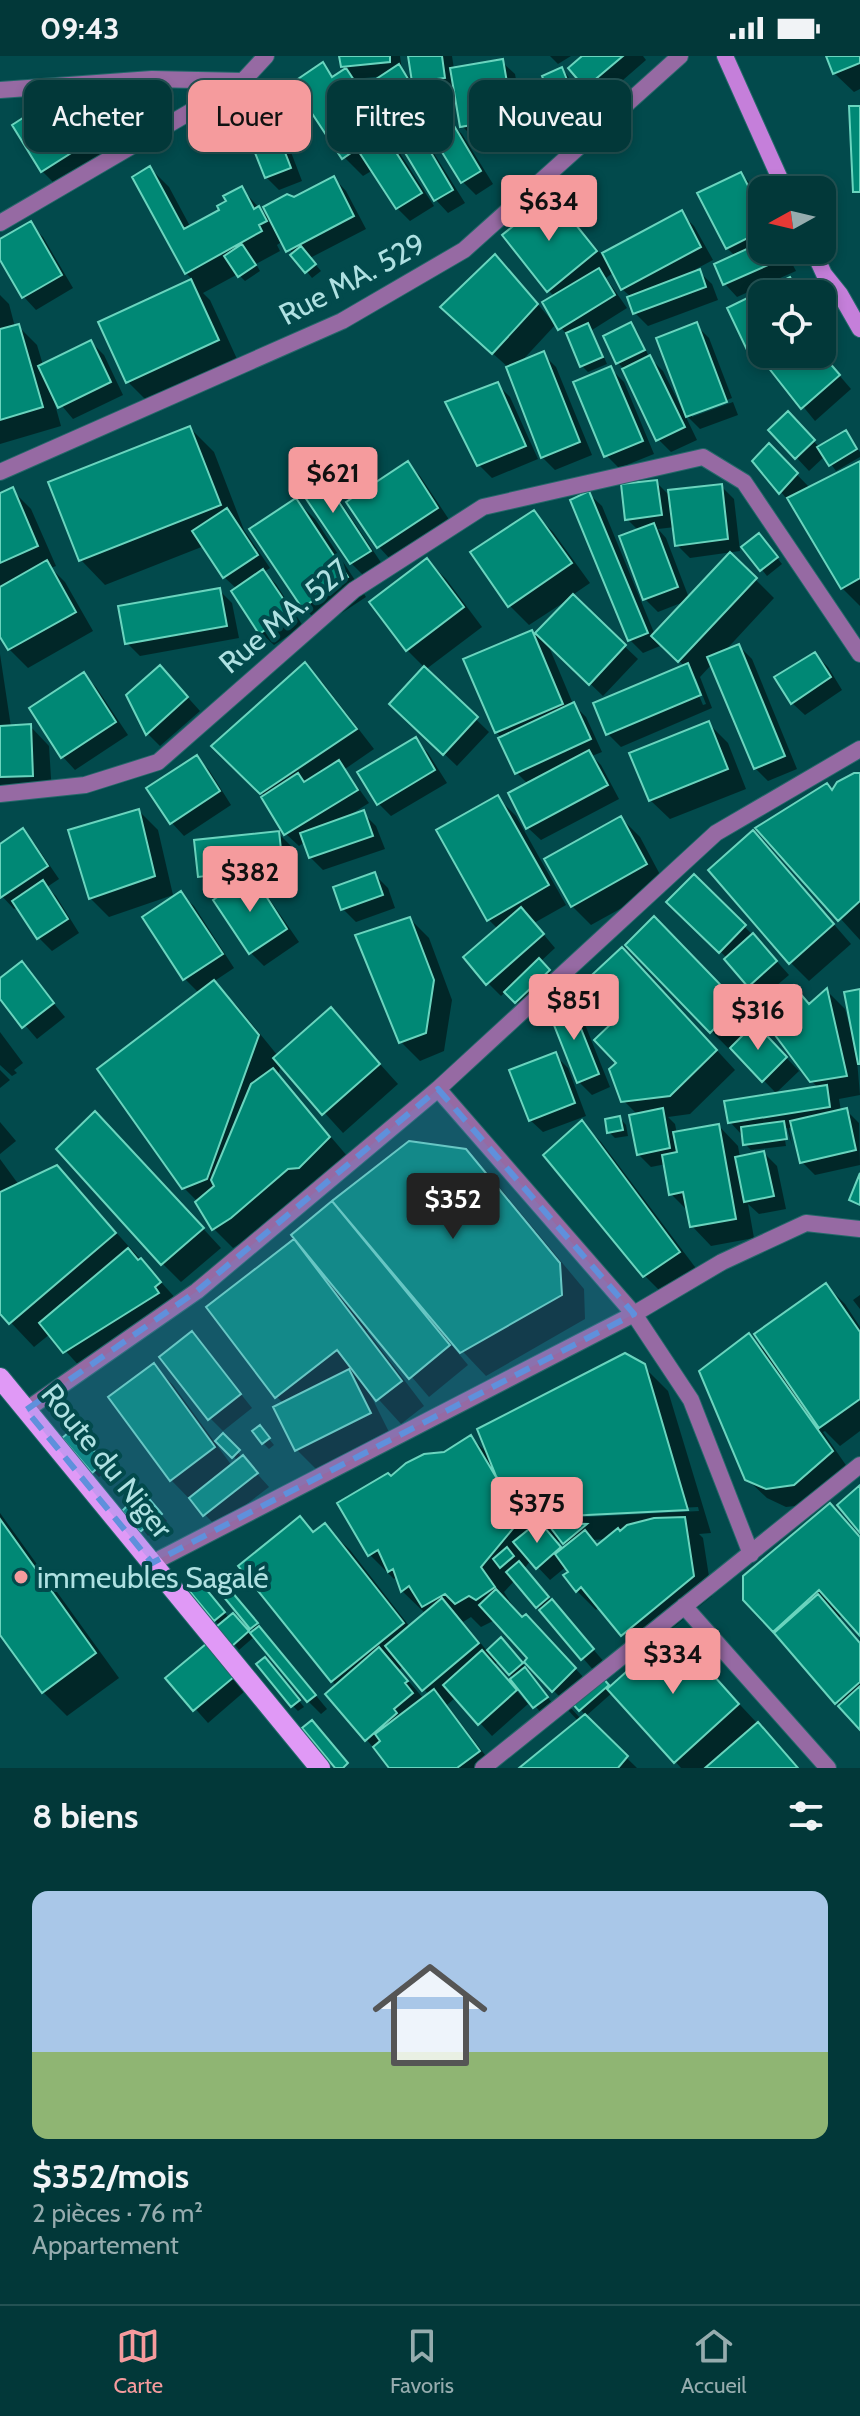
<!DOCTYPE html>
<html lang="fr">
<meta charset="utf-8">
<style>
:root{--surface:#023839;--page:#0c3f41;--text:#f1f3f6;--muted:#96acae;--line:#235253;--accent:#f59b9d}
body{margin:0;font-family:Cabin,sans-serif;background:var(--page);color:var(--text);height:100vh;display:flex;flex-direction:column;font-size:30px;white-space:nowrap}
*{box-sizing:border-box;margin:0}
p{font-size:26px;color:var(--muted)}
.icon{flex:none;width:44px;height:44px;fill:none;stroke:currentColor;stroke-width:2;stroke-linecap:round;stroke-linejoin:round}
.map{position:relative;height:1712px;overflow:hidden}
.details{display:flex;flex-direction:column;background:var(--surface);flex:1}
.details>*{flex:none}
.top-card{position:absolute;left:24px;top:24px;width:812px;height:72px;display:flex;gap:16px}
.needle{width:52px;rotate:262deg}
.controls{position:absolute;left:748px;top:120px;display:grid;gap:16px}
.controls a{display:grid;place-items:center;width:88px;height:88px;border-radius:16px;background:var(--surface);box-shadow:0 4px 12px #0003,0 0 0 2px var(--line);font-size:40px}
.price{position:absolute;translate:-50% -68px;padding:0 18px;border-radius:8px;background:var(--accent);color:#111;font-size:26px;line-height:52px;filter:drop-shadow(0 2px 4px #0008)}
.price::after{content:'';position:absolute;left:50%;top:48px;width:24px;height:18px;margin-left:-12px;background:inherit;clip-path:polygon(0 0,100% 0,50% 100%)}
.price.active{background:#222;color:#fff}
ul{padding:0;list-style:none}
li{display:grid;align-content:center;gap:16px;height:424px;padding:0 32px}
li+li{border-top:2px solid var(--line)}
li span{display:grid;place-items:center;height:248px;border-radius:16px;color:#555}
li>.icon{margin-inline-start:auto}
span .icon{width:144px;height:144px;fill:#fffc;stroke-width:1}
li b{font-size:34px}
h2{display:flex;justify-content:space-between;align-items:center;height:96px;padding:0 32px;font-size:34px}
.tag{padding:0 28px;border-radius:16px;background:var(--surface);box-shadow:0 4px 12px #0003,0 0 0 2px var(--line);font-size:28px;line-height:72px}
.tag.active{background:var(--accent);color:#111}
.status{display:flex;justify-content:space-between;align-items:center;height:56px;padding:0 40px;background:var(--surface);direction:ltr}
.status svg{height:22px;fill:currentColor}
.tab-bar{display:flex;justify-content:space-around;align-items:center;height:112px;border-top:2px solid var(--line);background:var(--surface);font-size:22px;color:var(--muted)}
.tab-bar a{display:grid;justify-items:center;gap:4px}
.tab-bar .active{color:var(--accent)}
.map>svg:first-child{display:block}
.shadow{fill:#0007;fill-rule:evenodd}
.building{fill:#008875;stroke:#6ad4be;stroke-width:2}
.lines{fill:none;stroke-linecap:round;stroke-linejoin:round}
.street-casing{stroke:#25686a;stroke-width:18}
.secondary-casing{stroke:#25686a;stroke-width:18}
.primary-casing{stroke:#25686a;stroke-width:22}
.street{stroke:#966aa3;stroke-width:16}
.secondary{stroke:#c57fda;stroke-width:16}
.primary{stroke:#e099f6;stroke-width:20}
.marked{fill:#5f90dc;fill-opacity:0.2;stroke:#5f90dc;stroke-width:6;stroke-dasharray:16 10;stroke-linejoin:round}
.poi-dot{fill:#f59b9d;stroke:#024a4c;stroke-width:3}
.labels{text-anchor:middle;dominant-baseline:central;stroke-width:8;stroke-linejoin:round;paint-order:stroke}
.street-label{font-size:30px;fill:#afe1e2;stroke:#024a4c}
.poi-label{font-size:30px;fill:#afe1e2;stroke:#024a4c;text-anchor:start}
</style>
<div class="status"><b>09:43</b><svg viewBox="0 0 49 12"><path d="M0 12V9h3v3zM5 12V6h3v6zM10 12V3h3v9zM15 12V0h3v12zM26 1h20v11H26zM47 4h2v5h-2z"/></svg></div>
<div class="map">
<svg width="860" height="1712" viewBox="0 0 860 1712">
<rect width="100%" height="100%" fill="#024a4c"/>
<path class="shadow" d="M341 0H400L402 14 414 26 410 0H452L454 13 502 6 515 18 525 74 475 83 462 70 456 34 427 38 415 29 441 71 449 65 462 78 493 128 476 139 463 126 436 83 428 88 465 147 448 157 436 144 405 92 399 96 434 150 410 165 397 152 373 114 363 120 344 101 322 9 335 22 347 14 342 10ZM385 20 370 29 408 88 403 91 365 34 354 23Z
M550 0H571L558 8Z
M585 0H643L646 4 600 44 570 12Z
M828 0H860V33L854 36 834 17Z
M562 14 568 20 583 58 565 65 559 59Z
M260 36 273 49 302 125 279 134 266 121Z
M96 37 109 50 128 82 55 128 42 115 40 54 51 65Z
M150 112 169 131 191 172 221 155 241 132 272 166 294 144 334 122 346 135 366 173 310 202 321 215 312 222 283 185 277 189 280 195 256 208 260 215 245 225 238 218 203 237 210 244 237 303 147 345 128 326 101 267 193 224 186 217Z
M741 118 754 131 762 148V194H785L796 215 737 241 725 228 735 200 727 192Z
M552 141 602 199 681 157 694 170 713 204 696 213 712 228 718 244 648 270 635 257 631 241 622 233 614 216 606 222 627 252 592 274 607 308 588 316 582 310 570 282 557 267 519 308 543 298 556 311 592 399 555 414 542 401 509 312 462 270 514 220 553 266 555 241 548 234Z
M30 168 43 181 73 232 36 254 24 241 0 200V185Z
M789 224 803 238H762V298H821L851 333 815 365 765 304 761 306 749 293 729 253Z
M0 239 9 248 15 271 18 270 37 289 43 309 91 286 104 299 123 339 73 363 52 338 61 370 0 388Z
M631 269 637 275 649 301 663 315 682 353 685 352 696 269 709 282 732 342 692 357V361L733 346 738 359 700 373 684 357 697 384 671 396 658 383 624 313 618 307Z
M611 313 624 326 654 398 619 412 606 399Z
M497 328 510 341 538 403 492 422 479 409Z
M800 371 820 392 846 376 860 396V401L836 415 825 400 809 415 771 374Z
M190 372 214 396 244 474 270 512 264 516 276 528 303 570 274 589 261 577 237 533 224 521 204 490 105 529 81 504Z
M769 390 810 432 860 407V550L842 532 794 451 754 405Z
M407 407 420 420 450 465 391 504 379 491 349 447Z
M315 414 328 427 382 508 364 520 351 507Z
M656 426 671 441 721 430 734 443 740 495 690 502 677 489 675 471 658 473 666 482 689 542 755 523 774 542 723 597 739 590 752 603 797 713 768 725 755 712 712 608 700 621 712 652 621 691 608 678 685 611 657 582 660 590 643 597 630 584 572 445 589 438 602 450 655 579 686 545 658 556 645 543 639 475 627 463ZM692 623H696L706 648 703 649Z
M12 434 31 453 56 510 51 512 65 526 93 575 28 612 9 593 0 576V439Z
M296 444 315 463 366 541 322 570 303 551Z
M534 457 553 476 590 527 571 540 638 603 603 640 547 586 573 648 586 661 602 696 592 700 601 709 619 743 541 784 528 772V728L517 717 502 682 496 676 532 576 536 580 572 541 529 569 510 550Z
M764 485 782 508 767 520 744 491Z
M427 504 446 523 482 571 425 614 489 676 457 710 391 647 425 612 407 594Z
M219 534 232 547 239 582 140 600 127 587Z
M0 598 11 671 30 670 49 690 52 738 0 740Z
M815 598 828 611 842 634 805 659 792 647Z
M304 608 323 627 374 693 345 713 369 747 348 760 363 757 376 770 385 793 323 814 310 801 305 786 299 790 286 778 265 740 214 690Z
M83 618 96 631 128 679 75 714 63 701Z
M173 625 200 655 160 690 147 677Z
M709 668 728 687 746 733 670 763 650 744Z
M416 684 428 697 447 727 391 760 378 747Z
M196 701 209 714 231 749 184 780 172 767Z
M860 720V884L758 772Z
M497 741 516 760 566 849 534 867 555 892 540 906 554 921 522 952 506 935 501 940 488 927 498 873 488 863Z
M139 755 158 774 173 839 109 861 90 842Z
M621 762 640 781 665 828 591 869 572 850Z
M23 775 35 788 59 823 47 831 56 840 79 877 52 895 39 882 18 851 14 853 0 838V790Z
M278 777 291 790 295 824 259 828 299 886 264 910 251 897 216 844 236 831 213 833 200 820Z
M771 796 851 888 809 925 790 906Z
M375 819 388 832 395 852 356 866 343 853Z
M694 821 757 883 789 919 762 942 727 902 669 846Z
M181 838 194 850 234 912 213 926 238 951 278 1000 331 954 398 1028 343 1077 281 1009 278 1019 348 1101 318 1130 307 1132 250 1181 233 1192 214 1173 196 1144 184 1132 200 938 185 923Z
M410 863 429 882 452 944 444 995 420 1005 401 986Z
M654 863 799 1015 776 1037 732 992 730 994 627 889Z
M21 908 65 961 37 983 0 940V924Z
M641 912 735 1014 690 1058 668 1061 675 1068 677 1078 719 1070 738 1090 740 1102 764 1097 777 1110 786 1153 759 1158 748 1148 754 1182 711 1190 692 1170 689 1156 671 1138 666 1108 651 1111 638 1098V1059L623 1044 616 966Z
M793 932 810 949 827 935 845 953 850 972H853L860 935V1007L857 1004 860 1039 839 1043 841 1055 846 1054 859 1067 860 1109 815 1119 802 1106 793 1071 789 1072 792 1089 787 1072H783L786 1090 751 1094 745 1088 742 1079 730 1066 819 1032 811 1025Z
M569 948 582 961 610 1031 592 1039 579 1026Z
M0 976 23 1007 14 1014 17 1017 12 1020 0 1009Z
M555 999 568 1012 586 1060 543 1076 530 1064Z
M0 1014 10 1024 0 1032Z
M620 1062 626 1069 628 1080 615 1082 609 1076Z
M0 1066 16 1085 0 1098Z
M582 1067 601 1086 698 1215 664 1239 645 1220Z
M114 1076 221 1192 181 1226 162 1207Z
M409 1087 465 1095 490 1120 584 1233 585 1263 486 1320 452 1284 449 1286 468 1309 429 1341 370 1272 367 1275 424 1350 401 1368 371 1335 369 1336 389 1376 316 1413 297 1394 276 1352 284 1348 276 1340 303 1195 332 1148Z
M0 1103 19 1129 57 1111 179 1246 83 1314 50 1278 34 1291 0 1255Z
M826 1229 845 1248 860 1271V1375L840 1390 825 1375 823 1376 850 1415 813 1448 786 1451 767 1442 747 1423 749 1279 767 1297Z
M860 1239V1253L853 1244Z
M192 1277 252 1352 223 1375 210 1362Z
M154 1310 173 1329 232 1410 238 1405 218 1385 223 1380 269 1431 217 1471 171 1424Z
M643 1310 668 1335 711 1477 699 1478 703 1482 712 1540 670 1574 799 1712H681L613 1636 586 1660 574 1646 601 1622 610 1632 668 1581 665 1578 642 1597 599 1550 596 1554 577 1535 566 1520 571 1517 567 1510 550 1524 531 1504 524 1513 605 1607 595 1616 515 1524 504 1536 517 1557 538 1573 588 1626 566 1647 553 1634 530 1602 495 1564 481 1571 471 1561 463 1566 488 1596 501 1584 528 1614 526 1615 553 1648 541 1657 499 1605 494 1609 528 1648 492 1680 456 1641 447 1649 495 1712H391L366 1683 332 1624 300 1463 315 1478 325 1470 350 1494 410 1571 426 1558 402 1535 396 1521 394 1523 369 1498 391 1423 444 1398 471 1381 490 1400ZM698 1451 699 1455 531 1464V1460ZM608 1483 598 1491 591 1484ZM563 1485 568 1490 563 1494 556 1486ZM404 1610 429 1639 424 1643 399 1614Z
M265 1378 274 1389 269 1393 263 1387Z
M80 1380 109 1413 99 1421 93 1415Z
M138 1434 167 1465 163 1469 135 1437Z
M127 1441 154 1475 148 1480 122 1446Z
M830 1450 860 1480V1577L843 1558 839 1562 860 1587V1671L745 1544Z
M0 1457 119 1622 67 1660 43 1636 0 1576Z
M217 1530 227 1531 327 1653 321 1658 308 1645 255 1580 239 1594 189 1532 203 1531 230 1563 239 1566 251 1579 255 1575Z
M206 1591 245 1635 208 1667 168 1622Z
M271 1610 304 1651 298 1655 292 1649Z
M570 1651 582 1664 585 1661 637 1712H522L579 1666 567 1653Z"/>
<path class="building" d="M339 0H390V6L341 11Z
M408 0H442L445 22 412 26Z
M582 0H623L585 32 568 12Z
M826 0H860V7L833 18Z
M503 3 513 62 460 71 450 12Z
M323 6 332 21 346 12 386 73 342 103 292 27Z
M399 8 433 64 401 84 367 29Z
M562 11 578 52 558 60 542 20Z
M261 34 291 112 265 122 234 44Z
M96 35 117 68 41 116 12 69 40 51 48 65Z
M849 50H860V136H853Z
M450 63 481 115 461 127 429 75Z
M420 78 453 134 434 145 401 90Z
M385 79 422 137 396 153 359 96Z
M150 110 184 173 219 154 217 150 226 145 223 140 242 130 254 153 259 150 267 165 259 169 262 175 185 218 132 121Z
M741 116 762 157V175L726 193 697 137Z
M334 120 354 160 286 196 263 151 287 138 294 141Z
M552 139 597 195 547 236 502 179Z
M682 154 701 191 621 234 602 197Z
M31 165 62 219 22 242 0 204V183Z
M762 186V194H780L784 202 723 229 714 208Z
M242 188 256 209 238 221 224 200Z
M301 190 316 208 305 217 290 199Z
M495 198 538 248 492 298 440 251Z
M599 212 615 239 558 274 542 246Z
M700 213 706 231 633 258 627 241Z
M790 221 798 238H762V287L747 294 727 252Z
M191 223 219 284 126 327 98 266Z
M631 266 645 294 616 308 603 280Z
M697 266 727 346 686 361 656 282Z
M588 267 603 301 580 311 566 277Z
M19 268 43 351 0 364V273Z
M91 284 111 326 58 352 38 310Z
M544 295 580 386 541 402 506 311Z
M775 298H822L840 319 801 353 764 306Z
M650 299 685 371 656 385 622 313Z
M611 310 643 385 604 401 573 326Z
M498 326 526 390 477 410 445 346Z
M788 355 815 384 795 403 768 374Z
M190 370 221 449 79 505 48 426Z
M846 374 857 393 829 410 817 391Z
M769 387 798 417 779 438 752 405Z
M408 405 438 452 377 492 346 446Z
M860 405V522L841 533 787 442Z
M316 411 371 495 350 508 294 425Z
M657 424 662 459 625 464 621 428Z
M722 428 728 483 675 490 668 434Z
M13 431 38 490 0 507V437Z
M589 435 648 577 628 585 570 444Z
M296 442 348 521 302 552 249 473Z
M227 452 258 499 223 522 192 475Z
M534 454 572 507 508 551 470 496Z
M654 467 678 531 643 544 619 480Z
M759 477 778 501 760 515 741 491Z
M730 496 757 522 678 606 651 580Z
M427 502 464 551 406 595 369 546Z
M47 504 76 556 8 594 0 581V531Z
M263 513 292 556 259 578 231 535Z
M220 532 227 570 125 588 118 550Z
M573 538 626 589 589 629 535 577Z
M532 574 563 648 495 677 463 603Z
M739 588 785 700 754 713 707 601Z
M815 596 831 621 791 648 774 621Z
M305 606 357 673 260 738 211 690Z
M688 607 701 639 606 679 593 647Z
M160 609 188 641 146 679 126 639Z
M424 610 478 661 443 699 389 648Z
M84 616 116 666 61 702 29 652Z
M574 646 591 683 515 718 498 682Z
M709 665 728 713 649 745 629 697Z
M31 668 33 720 0 721V670Z
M416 681 435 714 377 749 357 716Z
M589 694 608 729 526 773 508 737Z
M197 699 220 735 170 768 146 732Z
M339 704 358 734 284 779 261 741 298 717 304 726Z
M854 717H860V845L838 865 755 772 827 727 832 734 837 726Z
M498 739 549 829 487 865 436 774Z
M139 753 155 820 89 843 68 774Z
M364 754 373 780 309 802 300 777Z
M621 760 647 808 571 851 544 803Z
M23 772 48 810 0 842V788Z
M753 774 834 868 789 908 708 814Z
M279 775 283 812 198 821 194 784Z
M375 816 383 839 341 854 333 831Z
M252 818 287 873 249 898 213 844Z
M694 818 746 869 719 897 666 846Z
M43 824 68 863 37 883 12 845Z
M181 835 223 898 183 924 142 861Z
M521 851 544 878 486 929 463 901Z
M654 860 739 948 710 977 625 889Z
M410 861 434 924 426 977 399 987 355 879Z
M753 877 777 905 748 931 724 903Z
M622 891 717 994 670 1040 621 1046 609 1013 616 1007 594 984 613 966 580 930Z
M539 902 550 914 515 947 504 936Z
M22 905 54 947 22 972 0 943V922Z
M214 924 259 979 207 1123 182 1133 97 1013Z
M793 929 809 948 827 932 847 1020 810 1026 757 955Z
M860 933V1008H858L844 936Z
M570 945 599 1018 577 1027 548 954Z
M331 951 380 1008 322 1059 273 1002Z
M755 967 787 1001 762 1026 730 992Z
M556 996 575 1047 529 1065 509 1014Z
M273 1012 330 1081 299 1112 288 1113 231 1162 212 1174 195 1146 214 1130 211 1124 251 1028Z
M827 1029 830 1051 728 1067 724 1045Z
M663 1052 670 1092 637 1099 629 1059Z
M847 1052 856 1094 800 1107 790 1065Z
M95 1055 204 1172 161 1209 56 1093Z
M620 1060 623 1074 607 1077 605 1063Z
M582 1064 680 1196 643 1221 543 1099Z
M784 1065 787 1083 743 1089 741 1071Z
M719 1068 736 1163 690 1171 683 1136 669 1139 662 1099 677 1096 673 1076Z
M409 1085 466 1093 560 1207 562 1239 460 1297 332 1145Z
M764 1095 774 1140 744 1146 735 1101Z
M57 1109 116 1177 9 1268 0 1258V1136Z
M860 1117V1149L849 1144Z
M332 1145 450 1289 409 1323 291 1179Z
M294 1183 402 1325 376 1345 337 1294 275 1342 206 1251Z
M128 1192 138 1204 141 1202 161 1226 155 1231 159 1237 63 1297 39 1267Z
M826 1227 860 1276V1343L819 1372 754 1278Z
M192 1275 241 1338 208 1364 159 1301Z
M749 1277 833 1395 794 1429 766 1433 745 1424 699 1315Z
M625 1297 645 1308 688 1454 526 1462 496 1420 477 1373Z
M154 1307 215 1391 170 1425 108 1341Z
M349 1313 371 1357 295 1395 273 1351Z
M260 1369 270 1382 262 1388 252 1375Z
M74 1372 104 1406 92 1417 62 1382Z
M223 1377 240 1394 232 1402 215 1385Z
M471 1379 521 1463 481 1511 495 1531 476 1544 469 1540 455 1548 445 1538 422 1551 409 1530 401 1536 393 1513 388 1516 378 1494 368 1500 337 1447 388 1417 391 1420 406 1407 424 1398 444 1396Z
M243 1399 258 1417 203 1460 189 1442Z
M860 1429V1477L837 1449Z
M139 1431 162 1458 156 1464 132 1437Z
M131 1446 150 1467 140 1476 122 1455Z
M830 1447 860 1481V1580L819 1534 773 1576 743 1544V1520Z
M300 1460 313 1476 325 1467 404 1567 331 1626 238 1510Z
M685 1461 694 1520 621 1580 581 1531 576 1536 563 1519 568 1516 555 1498 585 1474 597 1489 618 1472 620 1475 627 1469 654 1462Z
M0 1463 96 1597 42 1637 0 1579Z
M539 1465 561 1491 536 1513 513 1486Z
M547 1467 587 1468 563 1488Z
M507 1491 514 1500 500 1512 493 1503Z
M519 1505 549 1541 536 1552 506 1516Z
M197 1522 225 1556 214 1565 186 1531Z
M221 1523 258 1567 250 1573 214 1529Z
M496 1533 522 1561 526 1558 576 1612 552 1636 524 1606 527 1602 479 1549Z
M818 1538 860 1587V1626L835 1648 774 1577Z
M442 1542 479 1587 422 1635 385 1590Z
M552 1543 594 1593 581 1604 539 1554Z
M233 1557 249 1575 232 1590 216 1571Z
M259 1570 316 1639 307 1646 250 1577Z
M673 1574 739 1648 674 1707 607 1633Z
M501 1581 523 1607 509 1619 487 1594Z
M206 1588 234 1621 193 1655 165 1622Z
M379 1591 408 1625 405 1627 413 1637 394 1653 397 1657 365 1685 325 1638Z
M482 1594 517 1634 478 1669 443 1629Z
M265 1601 300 1644 291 1651 256 1608Z
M525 1611 548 1641 533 1652 510 1623Z
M601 1620 609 1629 579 1655 571 1646Z
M860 1630V1674L838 1650Z
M434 1633 480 1695 457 1712H389L373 1691 380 1685 375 1678Z
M585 1658 628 1700 618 1712H519Z
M312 1664 348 1707 343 1712H335L302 1672Z
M758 1666 798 1712H705Z"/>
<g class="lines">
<defs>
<path id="street" d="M0 34 152 23 242 25
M0 167 243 25 266 0
M0 416 342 265 464 194 680 0
M0 738 85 729 158 706 354 534 483 451 703 401 744 426 860 598
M438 1033 634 1258 691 1344 751 1498
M26 1354 197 1235 438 1033 716 777 860 693
M152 1507 634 1258 722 1206 806 1167 860 1173
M684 1550 828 1712
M483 1712 860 1409"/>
<path id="secondary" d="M725 0 785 134
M813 194 824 218 840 238 860 273"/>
<path id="primary" d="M0 1322 320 1712"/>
</defs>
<use href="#street" class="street-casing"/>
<use href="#secondary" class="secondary-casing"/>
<use href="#primary" class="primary-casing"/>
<use href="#street" class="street"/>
<use href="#secondary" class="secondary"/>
<use href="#primary" class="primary"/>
</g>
<path class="marked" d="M438 1033 634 1258 152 1507 26 1354 197 1235Z"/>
<circle class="poi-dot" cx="21" cy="1521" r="8"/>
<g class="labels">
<g class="street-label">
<text transform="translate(352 223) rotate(-28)">Rue MA. 529</text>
<text transform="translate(284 560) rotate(-40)">Rue MA. 527</text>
<text transform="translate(107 1405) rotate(51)">Route du Niger</text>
</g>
<g class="poi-label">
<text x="37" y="1521">immeubles Sagalé</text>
</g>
</g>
</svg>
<div class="controls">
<a><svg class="needle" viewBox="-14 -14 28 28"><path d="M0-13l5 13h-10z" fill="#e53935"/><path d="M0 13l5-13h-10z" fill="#96acae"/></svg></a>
<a><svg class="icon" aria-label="locate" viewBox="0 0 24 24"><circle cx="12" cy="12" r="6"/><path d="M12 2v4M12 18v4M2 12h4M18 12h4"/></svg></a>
</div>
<b class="price" style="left:549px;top:187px">$634</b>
<b class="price" style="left:333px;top:459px">$621</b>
<b class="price" style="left:250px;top:858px">$382</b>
<b class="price" style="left:574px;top:986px">$851</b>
<b class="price" style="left:758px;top:996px">$316</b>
<b class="price active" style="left:453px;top:1185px">$352</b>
<b class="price" style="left:537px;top:1489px">$375</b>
<b class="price" style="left:673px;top:1640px">$334</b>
<div class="top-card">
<a class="tag">Acheter</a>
<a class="tag active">Louer</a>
<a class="tag">Filtres</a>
<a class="tag">Nouveau</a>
</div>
</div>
<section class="details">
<h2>8 biens<svg class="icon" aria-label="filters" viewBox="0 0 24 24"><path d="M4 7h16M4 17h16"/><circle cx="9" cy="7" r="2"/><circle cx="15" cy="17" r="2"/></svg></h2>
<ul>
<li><span style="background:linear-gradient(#a9c7e8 65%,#8fb573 0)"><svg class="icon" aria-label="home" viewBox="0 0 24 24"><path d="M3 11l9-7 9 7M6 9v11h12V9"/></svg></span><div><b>$352/mois</b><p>2 pièces · 76 m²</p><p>Appartement</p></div></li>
</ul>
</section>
<nav class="tab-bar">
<a class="active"><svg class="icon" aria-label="map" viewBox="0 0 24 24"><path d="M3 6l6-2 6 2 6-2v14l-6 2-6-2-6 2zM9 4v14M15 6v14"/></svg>Carte</a>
<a><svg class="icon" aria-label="saved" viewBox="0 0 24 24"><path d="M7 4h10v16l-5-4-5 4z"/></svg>Favoris</a>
<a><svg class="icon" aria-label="home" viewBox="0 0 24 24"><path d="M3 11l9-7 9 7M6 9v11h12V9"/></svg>Accueil</a>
</nav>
